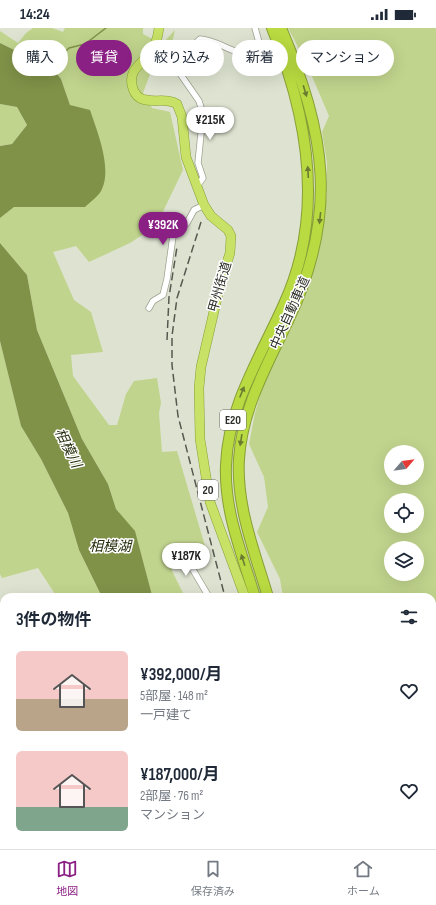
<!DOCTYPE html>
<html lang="ja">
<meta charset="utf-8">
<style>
:root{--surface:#fff;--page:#f2f2f3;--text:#1f2937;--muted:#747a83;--line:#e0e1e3;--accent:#8a1f84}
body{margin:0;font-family:"Sofia Sans Condensed","Noto Sans JP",sans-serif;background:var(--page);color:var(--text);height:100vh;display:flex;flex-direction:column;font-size:15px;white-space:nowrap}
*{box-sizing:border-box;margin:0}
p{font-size:13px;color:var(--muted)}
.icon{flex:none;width:22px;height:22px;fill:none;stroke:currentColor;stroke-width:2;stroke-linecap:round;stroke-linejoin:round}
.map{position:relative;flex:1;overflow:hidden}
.sheet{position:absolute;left:0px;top:565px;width:436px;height:256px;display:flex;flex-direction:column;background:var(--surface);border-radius:12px 12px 0 0;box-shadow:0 4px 16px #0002}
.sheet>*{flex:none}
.hud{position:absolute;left:12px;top:12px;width:412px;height:36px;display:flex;gap:8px}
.needle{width:26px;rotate:62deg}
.tools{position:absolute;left:384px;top:417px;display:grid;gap:8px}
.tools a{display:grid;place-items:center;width:40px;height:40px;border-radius:50%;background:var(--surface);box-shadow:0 4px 16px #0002;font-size:20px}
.price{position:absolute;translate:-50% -34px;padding:0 9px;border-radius:14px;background:#fff;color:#222;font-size:13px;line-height:26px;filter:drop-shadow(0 1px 2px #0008)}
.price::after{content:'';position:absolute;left:50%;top:24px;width:12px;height:9px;margin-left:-6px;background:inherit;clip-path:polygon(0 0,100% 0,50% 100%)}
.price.current{background:var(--accent);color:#fff}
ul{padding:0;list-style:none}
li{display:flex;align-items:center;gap:12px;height:100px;padding:0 16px}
li span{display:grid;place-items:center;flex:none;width:112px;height:80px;border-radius:6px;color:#555}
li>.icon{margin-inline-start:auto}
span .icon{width:48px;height:48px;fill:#fffc;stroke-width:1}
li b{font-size:17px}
h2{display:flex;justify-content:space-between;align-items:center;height:48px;padding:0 16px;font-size:17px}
.tag{padding:0 14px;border-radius:18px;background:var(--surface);box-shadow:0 4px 16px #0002;font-size:14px;line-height:36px}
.tag.current{background:var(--accent);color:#fff}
.status{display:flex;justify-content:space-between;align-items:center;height:28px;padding:0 20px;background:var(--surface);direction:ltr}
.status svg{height:11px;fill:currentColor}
.dock{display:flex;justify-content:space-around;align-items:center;height:56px;border-top:1px solid var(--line);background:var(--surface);font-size:11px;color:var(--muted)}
.dock a{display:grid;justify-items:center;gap:2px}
.dock .current{color:var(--accent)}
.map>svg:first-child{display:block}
.green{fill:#c1d48d;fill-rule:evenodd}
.water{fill:#809248}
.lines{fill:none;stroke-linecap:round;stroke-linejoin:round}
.stream{stroke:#809248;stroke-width:1.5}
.minor-casing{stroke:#9da290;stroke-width:7}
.tertiary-casing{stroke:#9da290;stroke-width:8}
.trunk-casing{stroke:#889e37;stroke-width:10}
.motorway-casing{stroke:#889e37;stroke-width:12}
.minor{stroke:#fff;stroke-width:5.5}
.tertiary{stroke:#fff;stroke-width:7}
.trunk{stroke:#c7e266;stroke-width:9}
.motorway{stroke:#b9da40;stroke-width:10}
.rail{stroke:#56594f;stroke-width:1.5;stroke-dasharray:8 4;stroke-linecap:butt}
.oneway{fill:#6b7b32}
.labels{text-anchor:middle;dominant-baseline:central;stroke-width:3;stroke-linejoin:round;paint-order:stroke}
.shield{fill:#fff;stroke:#6b6d68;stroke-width:1}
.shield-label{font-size:12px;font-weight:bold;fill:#2c2e27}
.street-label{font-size:13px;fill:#2c2e27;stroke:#fff}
.water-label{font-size:14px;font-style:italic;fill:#262d0d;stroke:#fff}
</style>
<div class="status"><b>14:24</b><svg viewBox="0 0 49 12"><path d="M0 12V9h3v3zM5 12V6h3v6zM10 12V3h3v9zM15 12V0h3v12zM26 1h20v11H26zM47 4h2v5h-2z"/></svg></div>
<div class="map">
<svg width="436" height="821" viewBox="0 0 436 821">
<rect width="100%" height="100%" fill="#dde3d0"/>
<path class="green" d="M33 0H52L63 4 65 0H143V6L162 16 175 2 168 33 150 46 143 65 152 80 170 84 183 142 156 198 130 215 89 234 76 218 53 224 74 272 91 284 103 324 71 327 73 348 109 397H117L126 366 134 353 157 350 161 375 159 385 162 424 177 423 205 518 176 521 172 543 185 569H154L152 567 135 504 116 481 108 456 82 411 37 302 27 247 0 215V190L14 179H85L70 77 61 51 53 41 0 15V3L18 15 26 5Z
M288 0H436V821H334L333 817H432V569H283L280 551 257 504 268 479 264 449 249 416 255 385 266 347 309 256 317 230 327 166V135L322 104 329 88 305 32ZM391 424H417V450H391ZM391 472H417V498H391ZM391 520H417V546H391Z
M0 76 17 79 27 97 12 116 0 118Z
M0 313 21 398 41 431 68 485 79 522 102 569H57L38 540 2 550 0 546Z
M0 814H4V817H78L80 821H0Z"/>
<path class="water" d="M0 15 53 41 61 51 70 77 90 82C97 103 112 139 102 161 100 167 90 174 85 179H14L0 190V118L12 116 27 97 17 79 0 76Z
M0 215 27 247 37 302 82 411 108 456 116 481 135 503 152 567 154 569H102L79 522 68 485 41 431 21 398 0 313Z
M78 817H148V821H80Z"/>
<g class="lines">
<path class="stream" d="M44 38 57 32 69 20 85 16 106 0"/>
<defs>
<path id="minor" d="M197 158 203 150 198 135 203 86 199 73 181 47 179 41 184 26 200 11C220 12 234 29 254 25L260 18 255 0
M149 280 153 273 163 267 167 251 173 208 187 195 194 182 204 177
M191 523 189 535 209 569
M0 596 4 593
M227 817 228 821"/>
<path id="tertiary" d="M0 686 4 693
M65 817 72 821"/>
<path id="trunk" d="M159 0C158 9 155 19 149 26 141 37 129 41 132 57 133 62 135 67 140 70 151 76 166 69 177 76L182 89 186 129 204 177 211 188 228 202 231 208 230 225 221 253 201 339 199 360 200 411 210 474 245 569
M283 817 284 821"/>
<path id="motorway" d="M255 569C242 526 224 483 226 437 228 378 261 328 284 276 325 187 308 88 272 0
M268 569C255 525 236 478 239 431 242 381 267 337 288 293 339 186 326 106 281 0
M311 817 312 821
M322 817 324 821"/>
</defs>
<use href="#minor" class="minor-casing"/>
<use href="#tertiary" class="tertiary-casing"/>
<use href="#trunk" class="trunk-casing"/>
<use href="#motorway" class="motorway-casing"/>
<use href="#minor" class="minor"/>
<use href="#tertiary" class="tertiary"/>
<use href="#trunk" class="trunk"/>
<use href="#motorway" class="motorway"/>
<path class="rail" d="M201 194 177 270 172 308V337L178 388 225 569
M167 312 169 269 177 219
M295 817 297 821"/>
</g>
<defs><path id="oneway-solid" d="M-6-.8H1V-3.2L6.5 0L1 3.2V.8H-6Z"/></defs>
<g class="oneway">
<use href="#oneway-solid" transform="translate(305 63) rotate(73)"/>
<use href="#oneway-solid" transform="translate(308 144) rotate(-93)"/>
<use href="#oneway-solid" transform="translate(320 190) rotate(96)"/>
<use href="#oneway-solid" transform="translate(242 364) rotate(-68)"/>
<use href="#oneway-solid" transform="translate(241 412) rotate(99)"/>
<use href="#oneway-solid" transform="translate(243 532) rotate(-108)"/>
</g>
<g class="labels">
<g class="shield">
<rect x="220" y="382" width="26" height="20" rx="3"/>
<rect x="198" y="452" width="20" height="20" rx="3"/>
</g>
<g class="shield-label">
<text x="233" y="392">E20</text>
<text x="208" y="462">20</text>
</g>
<g class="street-label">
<text transform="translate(220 259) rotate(-74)">甲州街道</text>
<text transform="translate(290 285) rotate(-66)">中央自動車道</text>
</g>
<g class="water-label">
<text transform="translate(68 420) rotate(64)">相模川</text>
<text x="110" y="518">相模湖</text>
</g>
</g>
</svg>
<div class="tools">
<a><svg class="needle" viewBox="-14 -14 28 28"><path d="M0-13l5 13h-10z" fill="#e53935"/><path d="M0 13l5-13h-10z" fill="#747a83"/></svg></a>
<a><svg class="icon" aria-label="locate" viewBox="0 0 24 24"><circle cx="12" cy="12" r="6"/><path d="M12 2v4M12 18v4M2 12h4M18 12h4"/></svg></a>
<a><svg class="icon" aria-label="layers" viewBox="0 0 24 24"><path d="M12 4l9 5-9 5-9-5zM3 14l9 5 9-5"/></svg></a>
</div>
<b class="price" style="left:210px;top:113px">¥215K</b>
<b class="price current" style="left:163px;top:218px">¥392K</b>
<b class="price" style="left:186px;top:549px">¥187K</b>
<div class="hud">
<a class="tag">購入</a>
<a class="tag current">賃貸</a>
<a class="tag">絞り込み</a>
<a class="tag">新着</a>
<a class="tag">マンション</a>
</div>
<section class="sheet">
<h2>3件の物件<svg class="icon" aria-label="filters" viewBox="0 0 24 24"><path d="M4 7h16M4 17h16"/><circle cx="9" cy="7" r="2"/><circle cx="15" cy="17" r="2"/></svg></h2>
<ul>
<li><span style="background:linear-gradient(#f6c9c9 60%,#b9a48a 0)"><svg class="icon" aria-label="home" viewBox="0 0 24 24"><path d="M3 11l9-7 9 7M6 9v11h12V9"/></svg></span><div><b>¥392,000/月</b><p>5部屋 · 148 m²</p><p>一戸建て</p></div><svg class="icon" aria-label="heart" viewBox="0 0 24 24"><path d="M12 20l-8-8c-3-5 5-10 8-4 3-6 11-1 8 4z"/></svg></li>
<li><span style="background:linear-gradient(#f6c9c9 70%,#7fa58c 0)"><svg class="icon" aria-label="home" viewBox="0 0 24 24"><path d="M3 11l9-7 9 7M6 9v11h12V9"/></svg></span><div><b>¥187,000/月</b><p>2部屋 · 76 m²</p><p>マンション</p></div><svg class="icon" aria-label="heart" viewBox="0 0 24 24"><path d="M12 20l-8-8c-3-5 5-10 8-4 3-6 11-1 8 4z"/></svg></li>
</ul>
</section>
</div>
<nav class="dock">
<a class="current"><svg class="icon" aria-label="map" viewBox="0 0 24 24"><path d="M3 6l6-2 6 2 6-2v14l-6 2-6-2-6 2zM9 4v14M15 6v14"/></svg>地図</a>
<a><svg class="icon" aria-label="saved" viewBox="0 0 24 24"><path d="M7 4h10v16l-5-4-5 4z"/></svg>保存済み</a>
<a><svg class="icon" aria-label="home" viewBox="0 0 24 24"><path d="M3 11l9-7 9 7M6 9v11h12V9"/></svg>ホーム</a>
</nav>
